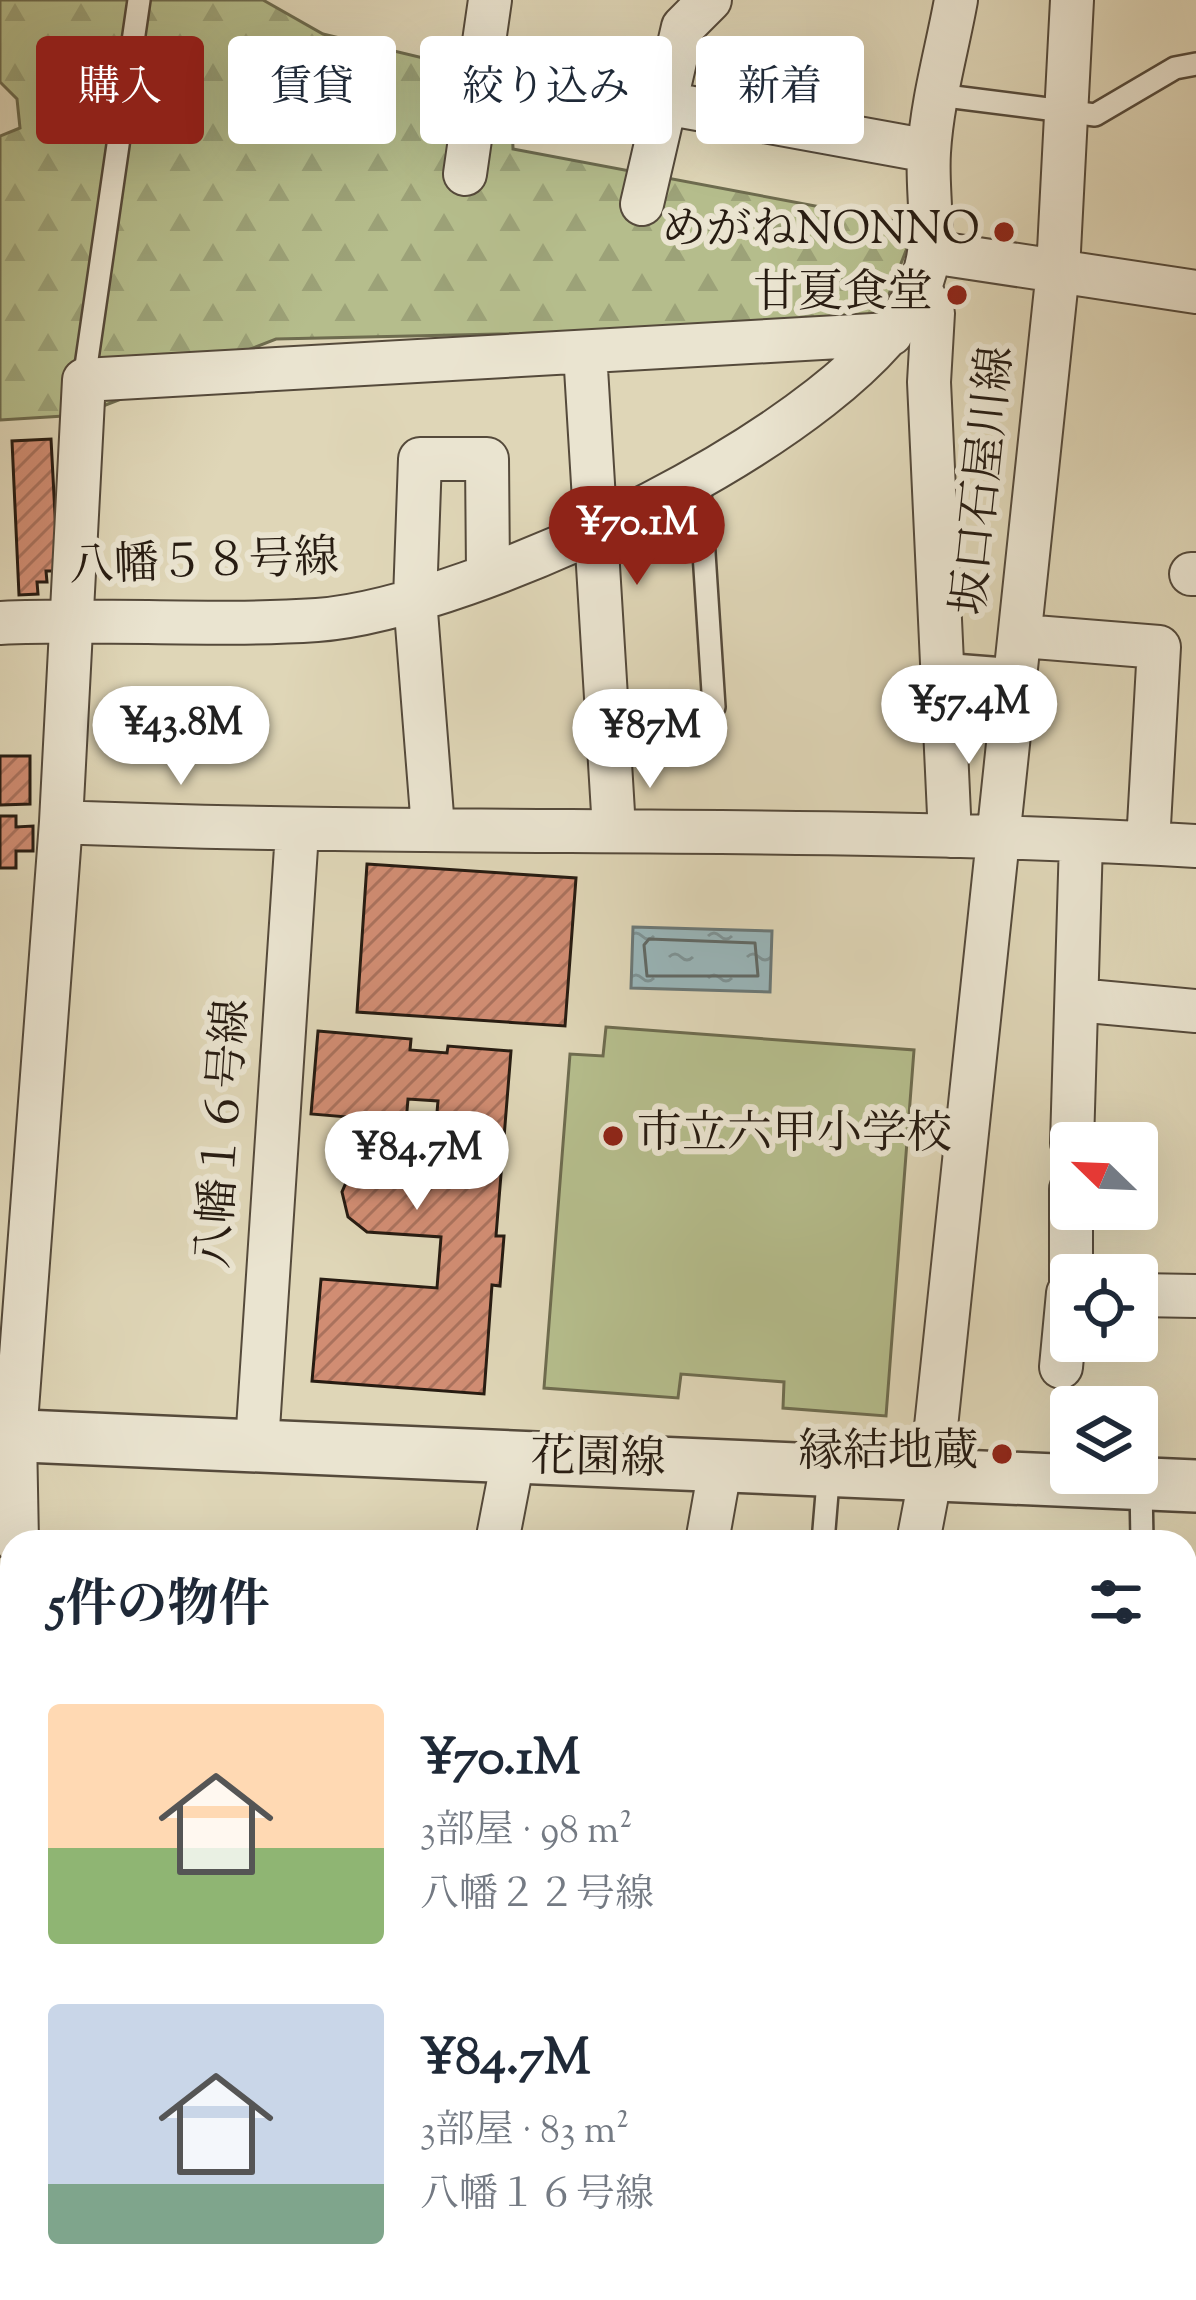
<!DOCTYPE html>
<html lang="ja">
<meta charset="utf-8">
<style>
:root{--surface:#fff;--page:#f6f6f7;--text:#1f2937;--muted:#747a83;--accent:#8f2418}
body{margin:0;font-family:"Sorts Mill Goudy","Noto Serif JP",serif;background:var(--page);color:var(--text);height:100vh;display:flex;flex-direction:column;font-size:45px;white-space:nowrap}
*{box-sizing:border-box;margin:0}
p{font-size:39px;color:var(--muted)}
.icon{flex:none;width:66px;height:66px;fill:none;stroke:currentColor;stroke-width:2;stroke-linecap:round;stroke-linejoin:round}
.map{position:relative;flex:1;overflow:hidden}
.sheet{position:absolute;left:0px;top:1530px;width:1197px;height:771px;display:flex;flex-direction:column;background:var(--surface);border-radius:36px 36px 0 0;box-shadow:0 12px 48px #0002}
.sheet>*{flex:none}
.hud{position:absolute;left:36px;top:36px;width:1125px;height:108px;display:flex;gap:24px}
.needle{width:78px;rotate:293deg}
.fabs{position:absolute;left:1050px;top:1122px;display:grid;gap:24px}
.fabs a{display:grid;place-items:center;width:108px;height:108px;border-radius:12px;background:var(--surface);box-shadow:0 12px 48px #0002;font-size:60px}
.price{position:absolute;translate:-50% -102px;padding:0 27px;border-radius:42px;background:#fff;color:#222;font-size:39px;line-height:78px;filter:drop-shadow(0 3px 6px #0008)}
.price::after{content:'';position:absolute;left:50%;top:72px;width:36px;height:27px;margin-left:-18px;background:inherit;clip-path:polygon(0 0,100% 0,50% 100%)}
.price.selected{background:var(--accent);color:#fff}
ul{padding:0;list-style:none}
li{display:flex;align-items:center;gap:36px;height:300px;padding:0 48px}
li span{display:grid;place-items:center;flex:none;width:336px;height:240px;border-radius:12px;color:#555}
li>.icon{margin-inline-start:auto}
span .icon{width:144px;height:144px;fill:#fffc;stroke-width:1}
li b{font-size:51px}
h2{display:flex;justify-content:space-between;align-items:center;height:144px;padding:0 48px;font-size:51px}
.tag{padding:0 42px;border-radius:12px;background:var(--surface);box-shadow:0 12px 48px #0002;font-size:42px;line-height:108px}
.tag.selected{background:var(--accent);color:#fff}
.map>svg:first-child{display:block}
.grass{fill:#b5bd8c;stroke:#6e6c4f;stroke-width:3}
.forest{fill:url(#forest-firs);stroke:#6e6c4f;stroke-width:3}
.water{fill:url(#water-ripples);stroke:#6b7877;stroke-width:3}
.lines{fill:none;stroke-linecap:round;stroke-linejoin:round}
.shore{stroke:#606966;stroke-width:3}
.building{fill:url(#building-hatch);stroke:#271c12;stroke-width:3}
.service-casing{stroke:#554a3b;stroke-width:26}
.minor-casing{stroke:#554a3b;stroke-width:46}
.tertiary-casing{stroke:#554a3b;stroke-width:56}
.service{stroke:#eae4d0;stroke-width:21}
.minor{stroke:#eae4d0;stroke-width:42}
.tertiary{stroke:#eae4d0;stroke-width:51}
.poi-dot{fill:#8f2418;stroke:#eae4d0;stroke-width:4.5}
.labels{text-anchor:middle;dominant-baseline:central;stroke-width:12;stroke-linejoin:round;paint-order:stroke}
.poi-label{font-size:45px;fill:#271c12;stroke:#eae4d0;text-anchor:end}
.street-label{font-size:45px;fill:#271c12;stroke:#eae4d0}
</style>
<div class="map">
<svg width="1196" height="2300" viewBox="0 0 1196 2300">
<defs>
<pattern id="forest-firs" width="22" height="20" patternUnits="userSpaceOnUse" patternTransform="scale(3)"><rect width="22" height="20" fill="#b5bd8c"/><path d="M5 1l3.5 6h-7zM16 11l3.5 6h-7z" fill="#9ca278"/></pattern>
<pattern id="water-ripples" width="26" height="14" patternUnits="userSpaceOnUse" patternTransform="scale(3)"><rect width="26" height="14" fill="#99b6ba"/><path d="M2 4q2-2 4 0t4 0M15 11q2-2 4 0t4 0" fill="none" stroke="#7d9396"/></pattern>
<pattern id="building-hatch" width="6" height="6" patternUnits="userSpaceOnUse" patternTransform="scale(3)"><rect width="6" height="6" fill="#d18d73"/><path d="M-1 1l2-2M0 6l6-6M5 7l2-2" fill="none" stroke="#aa725d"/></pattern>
</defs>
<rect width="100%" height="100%" fill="#dfd6b7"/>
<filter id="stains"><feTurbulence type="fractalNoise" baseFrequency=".00167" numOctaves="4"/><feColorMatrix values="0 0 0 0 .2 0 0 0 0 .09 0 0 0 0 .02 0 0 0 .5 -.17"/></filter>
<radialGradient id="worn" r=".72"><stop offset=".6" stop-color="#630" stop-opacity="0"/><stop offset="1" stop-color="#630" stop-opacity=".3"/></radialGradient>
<path class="grass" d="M606 1027 914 1050 886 1416 783 1408 784 1382 681 1374 678 1398 544 1388 570 1054 603 1056Z"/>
<path class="forest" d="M0 0H263L323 34 511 79 513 149 916 225 884 307 830 360 724 329 276 339 80 415 0 420V136L20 128 17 99 0 82Z"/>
<path class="water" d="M633 927 772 931 770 992 631 988Z"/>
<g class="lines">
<path class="shore" d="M649 939 755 943 758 976H647L644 945Z"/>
</g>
<path class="building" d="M51 439 58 571H46L47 582H37L38 594 19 595 12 441Z
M0 756H30V804L0 805Z
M0 816H16V827L33 826V851H16V868H0Z
M367 864 576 878 565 1026 357 1012Z
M318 1031 411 1039 410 1050 447 1053 448 1046 511 1051 496 1236H504L500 1286 492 1285 484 1394 312 1381 321 1279 437 1288 441 1237 367 1232 348 1217 342 1192 354 1164 373 1153 417 1157 419 1134 435 1135 438 1101 408 1099 406 1122 311 1114Z"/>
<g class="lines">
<defs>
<path id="service" d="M938 95 1095 115 1175 68 1196 64
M84 380 139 0
M699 476 714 707
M941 664 1018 670
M1141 1484 1142 1542
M823 1542 829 1469
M1185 1667 1196 1665
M1185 1837H1196
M1185 1896 1196 1897"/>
<path id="minor" d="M665 103 929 151
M465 174 490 0
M642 204 683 27 710 0
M931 252 1196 292
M919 287 933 313 929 382 950 836
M585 352 614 829
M1191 574H1196
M0 623C105 618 212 627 317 620 470 609 857 430 920 286 939 242 926 197 929 152 932 101 947 50 956 0
M1022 636 1159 647 1148 843
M61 822C439 838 818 823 1196 846
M433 828 415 599 420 459H487L488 572
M1077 1000 1196 1011
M1072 1143 1081 841
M1071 1189V1293
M1137 1295 1196 1296
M1061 1367 1068 1293
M257 1444 297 832
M17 1542 15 1436 61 822 84 380 891 334
M497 1542 513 1459
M707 1542 721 1463
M918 1542 931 1474 1058 270 1072 0
M0 2045 12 2046
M1185 2076 1196 2074
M39 2289V2300
M408 2289V2300
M595 2289 596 2300
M652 2289V2300
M801 2300V2289"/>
<path id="tertiary" d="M0 1435 1196 1486"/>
</defs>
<use href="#service" class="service-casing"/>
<use href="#minor" class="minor-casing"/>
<use href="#tertiary" class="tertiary-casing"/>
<use href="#service" class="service"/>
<use href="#minor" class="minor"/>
<use href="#tertiary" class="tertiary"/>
</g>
<g class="poi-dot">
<circle cx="1004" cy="232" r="12"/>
<circle cx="957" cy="295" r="12"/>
<circle cx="613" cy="1136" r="12"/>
<circle cx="1002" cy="1454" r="12"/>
</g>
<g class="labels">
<g class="poi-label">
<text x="980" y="232">めがねNONNO</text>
<text x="933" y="295">甘夏食堂</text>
<text x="637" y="1136" text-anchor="start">市立六甲小学校</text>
<text x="978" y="1454">縁結地蔵</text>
</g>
<g class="street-label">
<text transform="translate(986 481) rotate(-84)">坂口石屋川線</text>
<text transform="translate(204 565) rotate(-2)">八幡５８号線</text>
<text transform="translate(226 1134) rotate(-86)">八幡１６号線</text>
<text transform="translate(598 1461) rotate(1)">花園線</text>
</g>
</g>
<rect width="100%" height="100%" filter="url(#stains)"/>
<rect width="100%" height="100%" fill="url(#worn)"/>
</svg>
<div class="fabs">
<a><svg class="needle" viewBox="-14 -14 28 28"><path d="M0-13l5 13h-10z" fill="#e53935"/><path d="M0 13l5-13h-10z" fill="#747a83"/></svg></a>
<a><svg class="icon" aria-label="locate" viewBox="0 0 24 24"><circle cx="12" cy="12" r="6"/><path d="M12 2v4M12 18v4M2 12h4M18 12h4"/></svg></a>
<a><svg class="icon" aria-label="layers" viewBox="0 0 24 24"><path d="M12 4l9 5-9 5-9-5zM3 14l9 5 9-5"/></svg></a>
</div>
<b class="price selected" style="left:637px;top:588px">¥70.1M</b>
<b class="price" style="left:969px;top:767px">¥57.4M</b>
<b class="price" style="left:181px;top:788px">¥43.8M</b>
<b class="price" style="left:650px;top:791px">¥87M</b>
<b class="price" style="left:417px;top:1213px">¥84.7M</b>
<div class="hud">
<a class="tag selected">購入</a>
<a class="tag">賃貸</a>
<a class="tag">絞り込み</a>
<a class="tag">新着</a>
</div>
<section class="sheet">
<h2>5件の物件<svg class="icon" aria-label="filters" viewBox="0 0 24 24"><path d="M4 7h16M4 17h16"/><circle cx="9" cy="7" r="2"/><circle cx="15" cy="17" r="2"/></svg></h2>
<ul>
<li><span style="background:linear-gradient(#ffd9b3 60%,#8fb573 0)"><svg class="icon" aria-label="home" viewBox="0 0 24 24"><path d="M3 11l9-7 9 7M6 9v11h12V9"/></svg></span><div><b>¥70.1M</b><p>3部屋 · 98 m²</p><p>八幡２２号線</p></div></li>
<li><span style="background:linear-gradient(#c9d6e8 75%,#7fa58c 0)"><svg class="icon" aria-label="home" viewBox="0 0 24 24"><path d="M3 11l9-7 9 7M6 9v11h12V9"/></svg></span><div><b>¥84.7M</b><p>3部屋 · 83 m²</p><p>八幡１６号線</p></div></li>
</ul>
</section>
</div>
